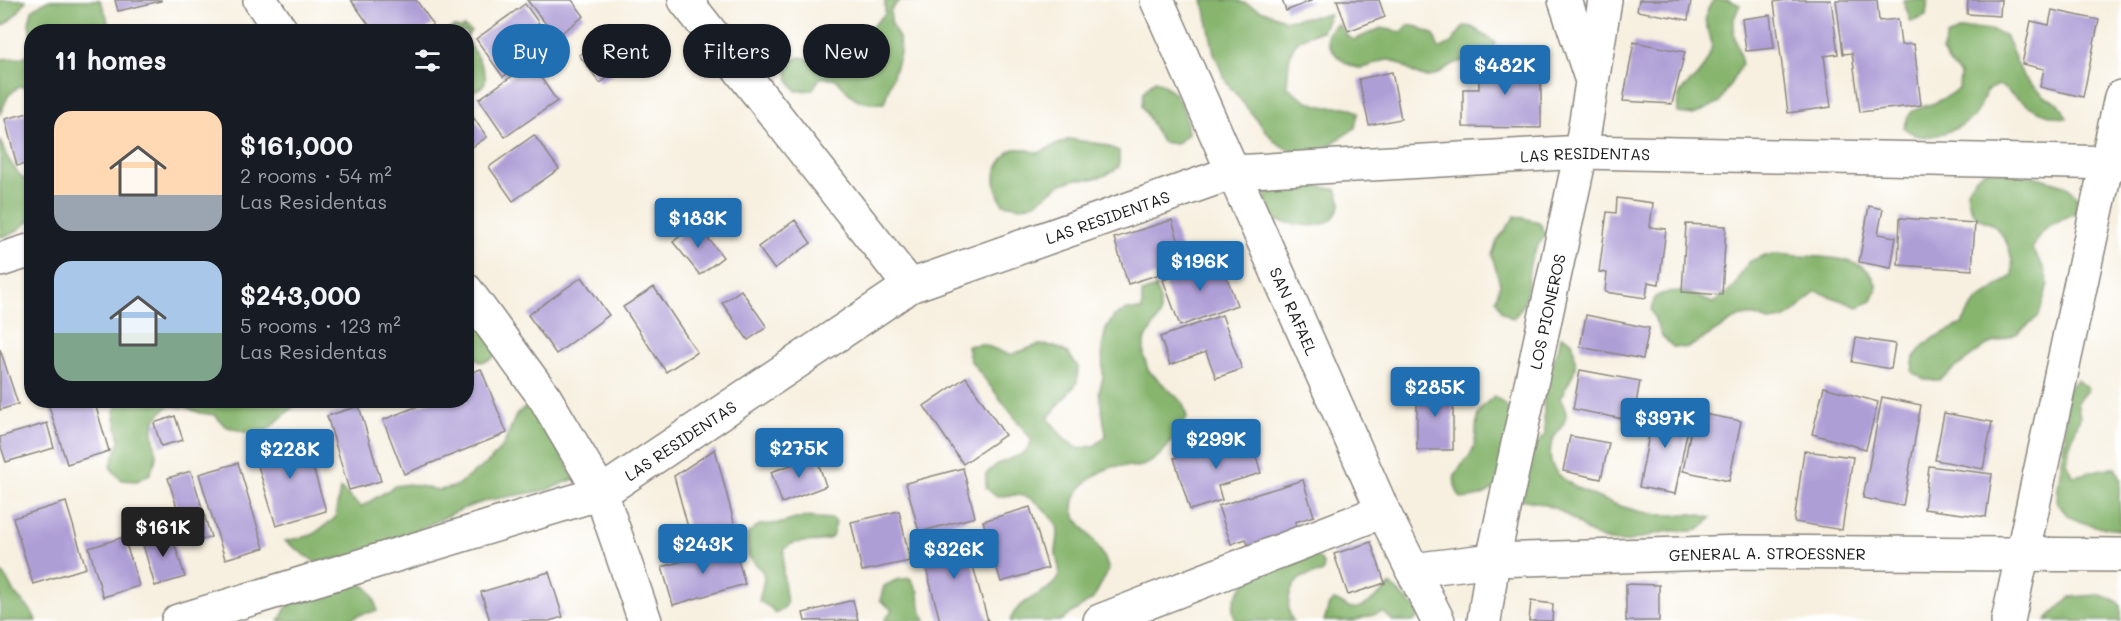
<!DOCTYPE html>
<meta charset="utf-8">
<style>
:root{--surface:#171b24;--page:#20242c;--text:#f1f3f6;--muted:#9ea1a6;--accent:#1f6fb2}
body{margin:0;font-family:Mali,sans-serif;background:var(--page);color:var(--text);height:100vh;display:flex;flex-direction:column;font-size:22px;white-space:nowrap}
*{box-sizing:border-box;margin:0}
p{font-size:20px;color:var(--muted)}
.icon{flex:none;width:33px;height:33px;fill:none;stroke:currentColor;stroke-width:2;stroke-linecap:round;stroke-linejoin:round}
.map{position:relative;flex:1;overflow:hidden}
.panel{position:absolute;left:24px;top:24px;width:450px;height:384px;display:flex;flex-direction:column;background:var(--surface);border-radius:24px;box-shadow:0 2px 4px #0004}
.panel>*{flex:none}
.banner{position:absolute;left:492px;top:24px;width:570px;height:54px;display:flex;gap:12px}
.price{position:absolute;translate:-50% -51px;padding:0 14px;border-radius:6px;background:var(--accent);color:#fff;font-size:20px;line-height:39px;filter:drop-shadow(0 2px 3px #0008)}
.price::after{content:'';position:absolute;left:50%;top:36px;width:18px;height:14px;margin-left:-9px;background:inherit;clip-path:polygon(0 0,100% 0,50% 100%)}
.price.current{background:#222;color:#fff}
ul{padding:0;list-style:none}
li{display:flex;align-items:center;gap:18px;height:150px;padding:0 30px}
li span{display:grid;place-items:center;flex:none;width:168px;height:120px;border-radius:18px;color:#555}
li>.icon{margin-inline-start:auto}
span .icon{width:72px;height:72px;fill:#fffc;stroke-width:1}
li b{font-size:26px}
h2{display:flex;justify-content:space-between;align-items:center;height:72px;padding:0 30px;font-size:26px}
.chip{padding:0 21px;border-radius:27px;background:var(--surface);box-shadow:0 2px 4px #0004;font-size:21px;line-height:54px}
.chip.current{background:var(--accent);color:#fff}
.map>svg:first-child{display:block}
.forest{fill:#87b56e;stroke:#526845;stroke-width:1.5}
.building{fill:#ae9ed6}
.lines{fill:none;stroke-linecap:round;stroke-linejoin:round}
.minor-casing{stroke:#8a867e;stroke-width:36}
.minor{stroke:#fff;stroke-width:33}
.labels{text-anchor:middle;dominant-baseline:central;stroke-width:5;stroke-linejoin:round;paint-order:stroke}
.street-label{font-size:16px;fill:#1c1c1c;stroke:#fff}
</style>
<div class="map">
<svg width="2121" height="621" viewBox="0 0 2121 621">
<rect width="100%" height="100%" fill="#fff"/>
<filter id="ink" filterUnits="userSpaceOnUse"><feTurbulence type="fractalNoise" baseFrequency=".0167" numOctaves="2"/><feDisplacementMap in="SourceGraphic" scale="12" xChannelSelector="R" yChannelSelector="G"/><feConvolveMatrix kernelMatrix="1 2 1 2 8 2 1 2 1" color-interpolation-filters="sRGB"/></filter>
<filter id="wash" filterUnits="userSpaceOnUse"><feTurbulence type="fractalNoise" baseFrequency=".008" numOctaves="4" result="noise"/><feDisplacementMap in="SourceGraphic" scale="24" xChannelSelector="R" yChannelSelector="G"/><feGaussianBlur stdDeviation="1.35" result="paint"/><feColorMatrix in="noise" values="0 0 0 0 0 0 0 0 0 0 0 0 0 0 0 0 0 1.4 0 .05"/><feComposite in="paint" operator="in"/></filter>
<g filter="url(#wash)">
<rect width="100%" height="100%" fill="#f7f0e0"/>
<path class="forest" d="M0 0H26C19 12 12 21 0 27Z
M47 0H100L107 17 109 31 32 32 31 37 29 23 32 10Z
M885 0H938L929 2 900 0 890 11 892 26 899 38 900 54 884 103C858 105 852 98 836 79L820 78 812 90 796 91 788 79 786 63 800 57 830 65 844 58 863 35 885 14Z
M1203 0H1236L1286 20 1330 14 1322 31C1286 39 1290 54 1287 86 1299 97 1313 106 1330 107 1345 107 1344 105 1358 112L1355 128 1319 152 1305 154 1287 149 1274 141 1226 82 1214 53Z
M1714 0H1729L1740 5 1734 19V34L1742 64 1720 102 1694 115 1678 113C1678 109 1677 103 1678 99 1681 88 1689 84 1696 77 1701 72 1708 60 1710 53 1718 33 1693 26 1714 0Z
M1903 0H1928L1926 16 1911 22Z
M1338 24 1347 36 1354 40 1381 28 1402 32 1408 25 1419 27 1434 35 1439 49 1451 43 1464 26 1472 27 1495 42 1494 49C1481 59 1466 58 1452 65 1443 69 1437 77 1427 77 1413 77 1403 62 1390 60 1379 59 1370 69 1359 68 1342 66 1311 36 1338 24Z
M454 27 462 29 464 27 471 31 467 37C472 55 506 87 467 92L466 32 444 31Z
M1974 28 1990 30 2005 35 2023 76 2045 97 2059 103 2067 118C2039 117 2020 100 1999 85L1986 91C1983 101 1980 110 1973 117 1962 128 1931 141 1916 135 1912 134 1907 130 1904 128 1911 106 1915 110 1934 103 1943 100 1951 93 1959 89L1960 74 1950 64 1942 51 1947 37 1960 30Z
M31 53V89L19 86 8 96 0 115V59L21 58Z
M1155 80C1179 91 1186 108 1188 134L1176 144 1162 142 1142 106 1144 91Z
M0 139C5 157 17 174 32 186L31 220 12 234 0 237Z
M1069 139 1102 144 1119 151V167L1106 175 1092 179H1077L1061 184 1037 202 1022 207 1003 204C994 189 991 173 1003 159 1003 158 1009 151 1010 151 1018 146 1030 150 1038 153Z
M1986 170 2033 176 2065 185 2077 196 2076 212C2054 225 2044 223 2032 249L2044 268 2048 284 2039 316 2016 334 1987 345 1939 380H1925L1912 372 1914 357 1924 345 1935 337 1962 324 1969 311 1978 300 2013 275C2013 256 2008 238 1993 225 1989 222 1984 221 1980 219 1970 213 1968 201 1967 190L1975 178Z
M1276 179 1288 183 1336 189 1341 203C1339 207 1337 213 1334 217 1321 232 1293 223 1276 221L1266 207V192Z
M1515 216 1539 222 1546 235C1539 243 1534 250 1531 260 1525 286 1533 295 1513 319L1502 312 1496 299 1500 284 1492 255 1497 241Z
M1779 254C1804 259 1852 252 1871 274 1873 277 1875 283 1877 287L1872 301 1858 307 1816 291 1796 311 1784 319 1769 321 1755 316H1740L1688 348 1673 347 1662 336 1651 310 1655 297C1678 285 1691 294 1713 303L1735 286 1741 273 1750 261 1765 255Z
M1156 287 1160 301V316L1144 341V356L1148 370 1183 403 1187 418C1177 434 1166 453 1149 463 1137 470 1129 465 1117 466 1098 469 1065 493 1075 516 1076 520 1081 524 1083 527 1095 542 1104 552 1109 570L1093 599 1063 619 1059 621H1010C1017 598 1048 595 1057 579 1063 568 1056 564 1056 553 1056 544 1060 535 1057 526 1056 522 1051 518 1049 515 1033 495 1022 492 997 497L986 488V474L997 464 1025 453 1032 440 970 360 967 346 982 344 1010 355 1038 345 1055 346 1068 353 1078 367 1077 383 1048 418 1065 440 1079 449 1096 445 1106 435 1099 392 1103 377 1102 347 1106 329 1114 316 1126 310H1142V293Z
M466 294 498 350C494 359 490 361 480 362L467 349Z
M1561 336 1572 341C1579 371 1575 372 1560 398 1562 403 1566 409 1566 415 1565 426 1559 429 1554 438 1549 446 1549 461 1554 469 1569 491 1627 510 1653 514 1674 518 1687 509 1711 518 1695 538 1692 529 1670 531 1650 533 1631 545 1611 541 1587 537 1579 521 1560 511 1548 504 1534 502 1520 499V471L1536 445 1545 435 1543 391 1545 376 1558 350Z
M2077 380 2088 389 2077 402 2080 417 2069 448 2067 462 2072 476C2089 474 2098 467 2115 468L2121 479 2119 496 2121 530C2105 529 2081 525 2068 515 2064 512 2061 507 2057 504L2058 488 2065 436 2067 390Z
M1494 396C1503 402 1509 407 1512 418 1514 425 1504 477 1499 483 1489 495 1476 498 1461 499 1443 467 1467 470 1474 446 1480 421 1469 416 1494 396Z
M118 401V400L300 401 266 431 253 435 225 426 215 415 200 413 185 407 169 406C144 425 155 430 156 456 156 462 152 468 150 474L137 481 121 480 110 467 120 441 114 412Z
M531 408 540 413 574 479 547 490 489 500 462 509 379 549 347 559 315 562 285 541 312 535 335 518 340 488 361 507 395 486 409 484 439 490 454 487 490 461 504 444 516 415 523 409Z
M803 517 833 519 836 523 832 537C818 546 800 536 784 549L783 573 787 604 782 610 775 614 771 608 759 601 764 579 763 572 748 556 747 534 759 525 782 523Z
M1312 557 1319 558 1324 565 1323 572C1318 574 1313 574 1308 575 1289 581 1284 605 1293 621H1237C1228 609 1236 592 1246 583 1255 574 1273 568 1284 563L1291 565Z
M0 571C10 580 8 586 16 595 23 604 33 609 36 621H0Z
M910 578 919 592 920 608 926 621H884L892 610 880 600 884 586 896 580Z
M354 580C369 587 375 594 377 611L362 614 345 621H279L286 608 296 598Z
M1391 585 1420 612 1415 621H1393L1383 612 1353 621H1324L1329 605 1334 600C1341 601 1344 607 1350 608 1364 612 1381 592 1391 585Z
M2100 595 2115 600 2121 606V621H2045L2070 597Z"/>
<g id="blocks">
<path class="building" d="M115 0H161V1L118 11Z
M351 0H416L433 24 423 32H374Z
M527 0H572L584 16 556 37Z
M1282 0H1313L1286 11Z
M1337 0H1379L1385 17 1348 31Z
M1639 0H1691L1688 20 1637 11Z
M1786 0H1831L1838 54 1824 56 1831 107 1788 113 1774 2Z
M1836 0H1877L1879 21 1898 19 1901 45 1914 44 1921 105 1860 112 1852 53 1843 54Z
M1968 0H2001L2000 16 1967 14Z
M525 4 552 41 503 77 476 39Z
M2052 10 2099 20 2083 97 2040 87 2044 69 2022 64 2031 21 2049 25Z
M1770 15 1774 48 1746 51 1742 19Z
M609 35 629 63 600 83 579 55Z
M1634 42 1685 52 1672 104 1623 101Z
M1479 61 1541 62V128L1463 127V89H1479Z
M531 63 557 101 505 137 479 99Z
M1392 72 1401 119 1369 125 1359 79Z
M466 107 487 137 466 151Z
M32 112V163L17 166 5 119Z
M534 135 559 169 513 201 489 167Z
M1617 198 1653 203 1650 227 1666 229 1659 284 1648 282 1646 298 1605 292 1607 273 1599 272 1607 212 1616 213Z
M1869 206 1883 209 1878 234 1896 237 1891 268 1859 262Z
M1900 218 1975 223 1972 270 1898 265Z
M795 220 811 243 774 269 758 247Z
M1172 220 1186 266 1128 284 1114 238Z
M696 223 723 257 700 275 673 242Z
M1686 224 1726 226 1722 295 1682 292Z
M1220 259 1237 305 1180 326 1163 280Z
M582 277 609 315 556 354 528 315Z
M654 287 697 352 666 372 623 307Z
M741 290 767 327 748 340 722 303Z
M1222 315 1242 369 1216 378 1206 352 1170 365 1160 337Z
M1586 315 1649 328 1643 359 1580 347Z
M1856 338 1895 344 1891 369 1852 362Z
M0 349 18 404 0 410Z
M481 369 507 433 404 474 383 420 433 400H466V374Z
M1580 370 1640 381 1633 421 1573 409Z
M966 377 1005 435 963 464 924 406Z
M1417 387H1453V450H1417Z
M1824 387 1878 402 1866 449 1812 434Z
M1882 397 1921 405 1903 506 1863 498Z
M47 400H94L109 451 67 464Z
M1655 404 1691 412 1675 494 1639 487Z
M359 406 381 481 349 490 327 416Z
M1694 412 1741 421 1729 481 1683 471Z
M1944 413 1992 422 1983 469 1935 460Z
M175 416 183 440 161 446 154 423Z
M47 423 54 448 6 462 0 444V437Z
M303 434 326 511 276 526 253 449Z
M1249 434 1261 473 1218 486 1222 500 1190 510 1174 458Z
M1570 436 1609 443 1601 479 1563 471Z
M715 449 736 530 692 542 674 476Z
M1804 451 1853 457 1842 530 1794 522Z
M816 456 826 486 782 503 771 472Z
M238 463 264 548 225 559 199 474Z
M1929 466 1992 474 1986 517 1924 509Z
M963 468 975 517 919 532 906 483Z
M191 471 211 537 188 544 168 478Z
M1303 480 1314 516 1295 522 1299 535 1250 550 1246 539 1231 544 1218 506Z
M66 502 86 568 33 584 13 518Z
M1030 507 1048 568 1001 582 983 521Z
M899 511 910 561 862 571 851 522Z
M170 530 185 577 155 586 141 538Z
M964 533 988 621H940L920 545Z
M124 537 139 586 103 597 89 548Z
M1371 542 1385 583 1348 595 1334 554Z
M734 546 745 584 673 605 662 567Z
M549 572 563 617 549 621H490L481 592Z
M1626 584 1659 585V621H1626Z
M853 600 858 620 805 621 803 613Z
M1531 601 1553 604 1552 621H1529Z"/>
</g>
</g>
<g filter="url(#ink)">
<use href="#blocks" fill-opacity="0" stroke="#8a867e" stroke-width="1.5"/>
<g class="lines">
<defs>
<g id="minor">
<path d="M260 0 282 32"/>
<path d="M685 0 910 286"/>
<path id="s1" d="M1157 0 1383 511 1438 621"/>
<path d="M1565 0 1590 75"/>
<path d="M0 260 32 250"/>
<path d="M466 290 545 398 601 493 645 621"/>
<path id="s2" d="M1412 570 1493 560 1743 552 2121 555"/>
<path id="s3" d="M178 621 601 493 910 286 1234 172 1581 152 2121 163"/>
<path d="M1100 621 1383 511"/>
<path id="s4" d="M1484 621 1493 560 1581 152 1605 0"/>
<path d="M2008 621 2121 97"/>
</g>
</defs>
<use href="#minor" class="minor-casing"/>
<use href="#minor" class="minor"/>
</g>
</g>
<g class="labels">
<g class="street-label">
<text stroke="none"><textPath href="#s3" startOffset="1509">LAS RESIDENTAS</textPath></text>
<text stroke="none"><textPath href="#s3" startOffset="1023">LAS RESIDENTAS</textPath></text>
<text stroke="none"><textPath href="#s4" startOffset="316">LOS PIONEROS</textPath></text>
<text stroke="none"><textPath href="#s1" startOffset="340">SAN RAFAEL</textPath></text>
<text stroke="none"><textPath href="#s3" startOffset="537">LAS RESIDENTAS</textPath></text>
<text stroke="none"><textPath href="#s2" startOffset="356">GENERAL A. STROESSNER</textPath></text>
</g>
</g>
</svg>
<b class="price" style="left:1505px;top:96px">$482K</b>
<b class="price" style="left:698px;top:249px">$183K</b>
<b class="price" style="left:1200px;top:292px">$196K</b>
<b class="price" style="left:1435px;top:418px">$285K</b>
<b class="price" style="left:1665px;top:449px">$397K</b>
<b class="price" style="left:1216px;top:470px">$299K</b>
<b class="price" style="left:799px;top:479px">$275K</b>
<b class="price" style="left:290px;top:480px">$228K</b>
<b class="price current" style="left:163px;top:558px">$161K</b>
<b class="price" style="left:703px;top:575px">$243K</b>
<b class="price" style="left:954px;top:580px">$326K</b>
<div class="banner">
<a class="chip current">Buy</a>
<a class="chip">Rent</a>
<a class="chip">Filters</a>
<a class="chip">New</a>
</div>
<section class="panel">
<h2>11 homes<svg class="icon" aria-label="filters" viewBox="0 0 24 24"><path d="M4 7h16M4 17h16"/><circle cx="9" cy="7" r="2"/><circle cx="15" cy="17" r="2"/></svg></h2>
<ul>
<li><span style="background:linear-gradient(#ffd9b3 70%,#9aa5b1 0)"><svg class="icon" aria-label="home" viewBox="0 0 24 24"><path d="M3 11l9-7 9 7M6 9v11h12V9"/></svg></span><div><b>$161,000</b><p>2 rooms · 54 m²</p><p>Las Residentas</p></div></li>
<li><span style="background:linear-gradient(#a9c7e8 60%,#7fa58c 0)"><svg class="icon" aria-label="home" viewBox="0 0 24 24"><path d="M3 11l9-7 9 7M6 9v11h12V9"/></svg></span><div><b>$243,000</b><p>5 rooms · 123 m²</p><p>Las Residentas</p></div></li>
</ul>
</section>
</div>
